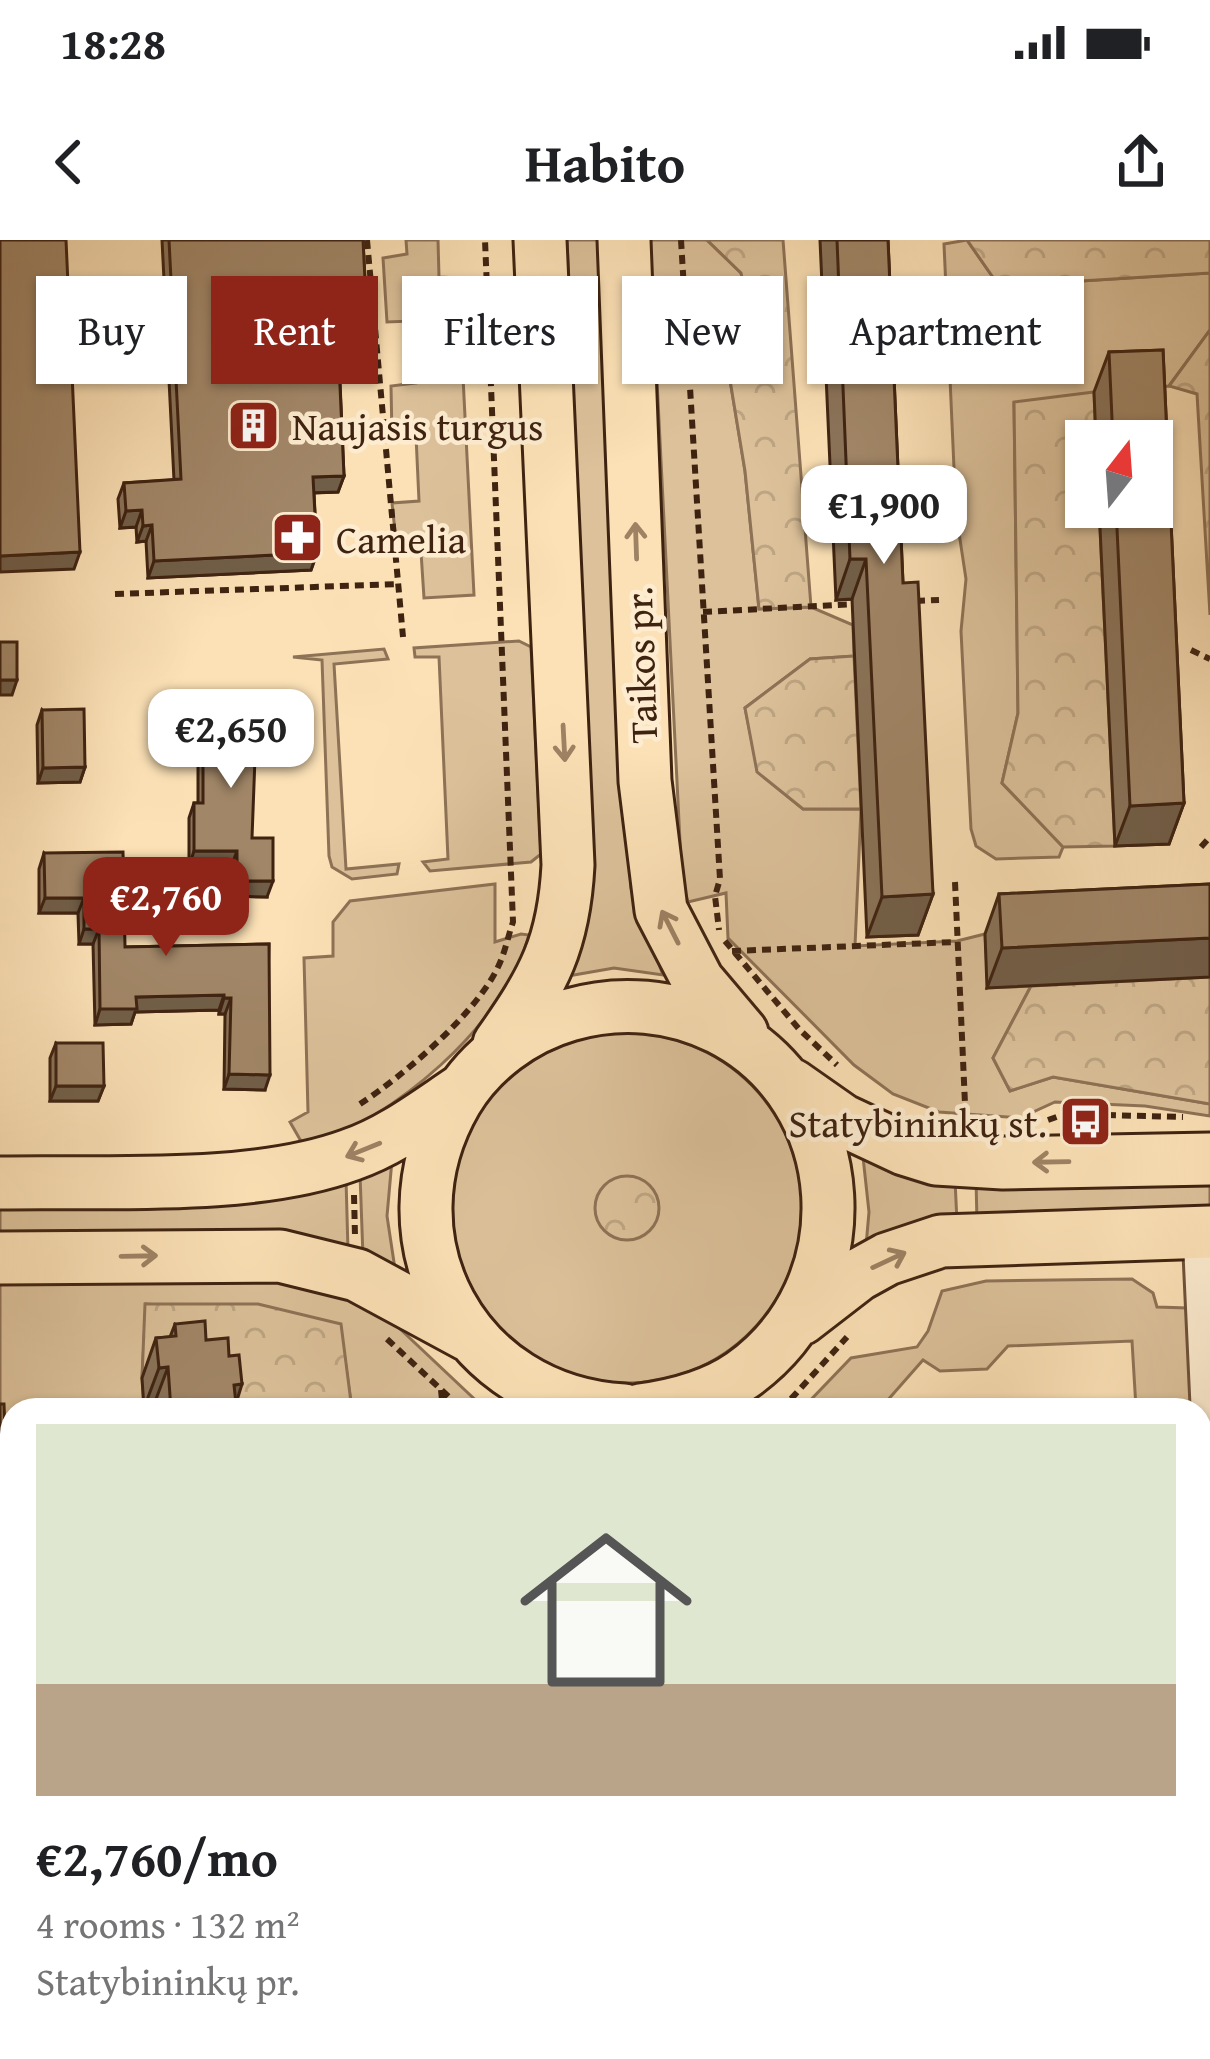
<!DOCTYPE html>
<meta charset="utf-8">
<style>
:root{--surface:#fff;--page:#f6f6f6;--text:#202124;--muted:#757577;--line:#e0e0e0;--accent:#8f2418}
body{margin:0;font-family:"Gentium Book Plus",serif;background:var(--page);color:var(--text);height:100vh;display:flex;flex-direction:column;font-size:45px;white-space:nowrap}
*{box-sizing:border-box;margin:0}
p{font-size:39px;color:var(--muted)}
.icon{flex:none;width:66px;height:66px;fill:none;stroke:currentColor;stroke-width:2;stroke-linecap:round;stroke-linejoin:round}
.map{position:relative;flex:1;overflow:hidden}
.side{position:absolute;left:0px;top:1158px;width:1212px;height:663px;display:flex;flex-direction:column;background:var(--surface);border-radius:36px 36px 0 0;box-shadow:0 3px 9px #0004}
.side>*{flex:none}
.hud{position:absolute;left:36px;top:36px;width:1140px;height:108px;display:flex;gap:24px}
.needle{width:78px;rotate:17deg}
.tools{position:absolute;left:1065px;top:180px;display:grid;gap:24px}
.tools a{display:grid;place-items:center;width:108px;height:108px;border-radius:0px;background:var(--surface);box-shadow:0 3px 9px #0004;font-size:60px}
.price{position:absolute;translate:-50% -102px;padding:0 27px;border-radius:24px;background:#fff;color:#222;font-size:39px;line-height:78px;filter:drop-shadow(0 3px 6px #0008)}
.price::after{content:'';position:absolute;left:50%;top:72px;width:36px;height:27px;margin-left:-18px;background:inherit;clip-path:polygon(0 0,100% 0,50% 100%)}
.price.active{background:var(--accent);color:#fff}
ul{padding:0;list-style:none}
li{display:grid;align-content:center;gap:24px;height:636px;padding:0 36px}
li+li{border-top:3px solid var(--line)}
li span{display:grid;place-items:center;height:372px;border-radius:0px;color:#555}
li>.icon{margin-inline-start:auto}
span .icon{width:216px;height:216px;fill:#fffc;stroke-width:1}
li b{font-size:51px}
.pill{padding:0 42px;border-radius:0px;background:var(--surface);box-shadow:0 3px 9px #0004;font-size:42px;line-height:108px}
.pill.active{background:var(--accent);color:#fff}
.status{display:flex;justify-content:space-between;align-items:center;height:84px;padding:0 60px;background:var(--surface);direction:ltr}
.status svg{height:33px;fill:currentColor}
header{display:flex;justify-content:space-between;align-items:center;height:156px;padding:0 36px;background:var(--surface);font-size:54px;font-weight:700}
.map>svg:first-child{display:block}
.grass{fill:#dcc19a;stroke:#8e7256;stroke-width:3}
.forest{fill:url(#forest-crowns);stroke:#8e7256;stroke-width:3}
.lines{fill:none;stroke-linecap:round;stroke-linejoin:round}
.minor-casing{stroke:#6e523a;stroke-width:39}
.primary-casing{stroke:#3f2311;stroke-width:57}
.path{stroke:#3f2311;stroke-width:6;stroke-dasharray:9 6;stroke-linecap:butt}
.minor{stroke:#fdecd0;stroke-width:33}
.primary{stroke:#fce1b6;stroke-width:51}
.wall{fill:#8a7359;stroke:#3f2311;stroke-width:3}
.shaded-wall{fill:#715e48;stroke:#3f2311;stroke-width:3}
.building{fill:#a18667;stroke:#3f2311;stroke-width:3}
.oneway{stroke:#9e8264}
.labels{text-anchor:middle;dominant-baseline:central;stroke-width:9;stroke-linejoin:round;paint-order:stroke}
.poi-label{font-size:39px;fill:#3f2311;stroke:#fdecd0;text-anchor:start}
.street-label{font-size:39px;fill:#3f2311;stroke:#fdecd0}
</style>
<div class="status"><b>18:28</b><svg viewBox="0 0 49 12"><path d="M0 12V9h3v3zM5 12V6h3v6zM10 12V3h3v9zM15 12V0h3v12zM26 1h20v11H26zM47 4h2v5h-2z"/></svg></div>
<header><svg class="icon" aria-label="back" viewBox="0 0 24 24"><path d="M15 5l-7 7 7 7"/></svg>Habito<svg class="icon" aria-label="share" viewBox="0 0 24 24"><path d="M12 15V3M7 8l5-5 5 5M5 13v7h14v-7"/></svg></header>
<div class="map">
<svg width="1210" height="1819" viewBox="0 0 1210 1819">
<defs>
<pattern id="forest-crowns" width="20" height="18" patternUnits="userSpaceOnUse" patternTransform="scale(3)"><rect width="20" height="18" fill="#dcc19a"/><path d="M2 6a3 3 0 1 1 6 0M12 15a3 3 0 1 1 6 0" fill="none" stroke="#bea684"/></pattern>
</defs>
<rect width="100%" height="100%" fill="#fce1b6"/>
<filter id="stains"><feTurbulence type="fractalNoise" baseFrequency=".00167" numOctaves="4"/><feColorMatrix values="0 0 0 0 .2 0 0 0 0 .09 0 0 0 0 .02 0 0 0 .5 -.17"/></filter>
<radialGradient id="worn" r=".72"><stop offset=".6" stop-color="#630" stop-opacity="0"/><stop offset="1" stop-color="#630" stop-opacity=".3"/></radialGradient>
<path class="grass" d="M406 0H438L439 37 458 38 474 355 424 358 421 312 397 310 392 263 419 261 416 196H392L391 146 416 143 411 81 387 82 383 18 407 14Z
M567 0H601L631 648 663 735 614 728 568 736 582 703 593 637Z
M650 0H707L741 33 758 104 730 140 745 231 759 369 811 367 853 385 854 416 810 419 745 468 758 532 803 569H861L855 706 957 701 985 694 988 748 1031 746 993 818 1010 851 1053 837 1210 864V876L1145 866 1055 862 1020 878 939 872 893 854 854 825 728 698 726 653 688 662 682 642Z
M967 0 999 46 1210 33V90L1169 146 1014 163 1018 473 1002 543 1063 607 1059 617 996 619 976 606 971 589 961 391 966 339 956 273 944 4Z
M519 401 531 407 541 614 531 622 430 631 423 622 448 619 439 417H415L414 408Z
M384 409 388 419 334 424 346 629 399 624 397 634 352 639 332 627 329 616 322 420 293 417Z
M495 644V702L521 694 529 695C503 789 394 876 306 910L290 882 308 872 304 718 333 716V682L350 661Z
M452 968a175 175 0 1 1 350 0a175 175 0 1 1-350 0Z
M863 917 955 940 957 982 866 1006 869 972Z
M392 920 387 976 395 1029 363 1017 360 934Z
M1210 935V976L977 982 976 939Z
M346 939 348 1011 0 1000V961Z
M0 1037H296L381 1071 486 1170H352L340 1084 146 1064 142 1138 144 1168 12 1170V1328H0Z
M1132 1039 1153 1053 1157 1067 1187 1068 1192 1170 1136 1168 1132 1101 1008 1106 987 1129 940 1131 923 1120 879 1170H801L851 1118 917 1107 928 1091 942 1051 986 1041Z
M0 1442 12 1448V1524H0Z
M11 1642 12 1799 7 1801 0 1796V1643Z
M206 1809H314V1819H206Z"/>
<path class="forest" d="M707 0H783L811 367 759 369 745 231 730 140 757 104 741 33Z
M967 0H1210V33L999 46Z
M1210 90V375L1197 154 1169 146Z
M1094 152 1096 201H1086V267H1099L1115 606 1063 607 1002 543 1018 473 1014 162Z
M854 416 861 569H803L757 532 745 468 810 419Z
M1210 737V864L1053 837 1010 851 993 818 1031 746Z
M595 968a32 32 0 1 1 64 0a32 32 0 1 1-64 0Z
M145 1064H258L341 1084 352 1170H226L142 1138Z"/>
<g class="lines">
<defs>
<path id="minor" d="M1200 992 1210 1208
M0 1813 8 1819"/>
<path id="primary" d="M624 0 645 541 661 670 698 741 742 793
M499 804C544 740 564 704 568 625L540 0
M792 845 842 880 904 909 936 919 1003 923 1210 919
M0 943C106 941 252 951 350 915 391 901 426 874 462 850
M0 1018 280 1016 357 1035 468 1095
M801 1079 858 1035 887 1019 941 1001 1210 992
M624 1170C464 1161 376 999 456 861 481 819 524 788 569 775 620 760 673 765 719 788 855 857 865 1048 742 1135 712 1156 677 1165 640 1170
M619 1809 620 1819
M706 1809 707 1819"/>
</defs>
<use href="#minor" class="minor-casing"/>
<use href="#primary" class="primary-casing"/>
<path class="path" d="M367 0 403 397
M681 0 720 639 715 656 719 690
M115 354 399 344
M916 361 939 360
M703 372 855 364
M1191 410 1210 419
M1201 607 1210 597
M955 642 966 886
M725 701 799 789 837 825
M732 711 956 702
M360 864C403 836 476 774 498 727 505 713 508 696 513 682L485 0
M1048 880 1065 874 1183 877
M354 955 355 996
M387 1099 463 1170
M441 1150 443 1170
M781 1170 847 1097
M0 1770 12 1779
M50 1809 63 1819
M206 1809V1819
M243 1809 254 1819
M473 1809V1819
M573 1809V1819
M754 1809V1819
M265 1819 274 1809"/>
<use href="#minor" class="minor"/>
<use href="#primary" class="primary"/>
</g>
<path class="wall" d="M162 0H363L368 100 362 116 339 118 344 236 338 252 314 253 317 313 311 330 148 338 146 301 137 302 136 287 120 288 118 259 124 243 174 240Z
M820 0H888L903 343 933 654 918 695 867 697 852 359 836 360Z
M1163 110 1184 563 1169 604 1115 606 1099 267H1152V201H1096L1094 152 1109 112Z
M203 465 252 598 267 657 231 656V627L189 626V578L194 563H198V480Z
M42 470 85 527 80 542 38 543 37 485Z
M44 613 125 707 269 704 265 850 224 849 225 774H219V770L135 772 131 784 95 785 93 704H79L78 673H39V629Z
M1210 644 987 748 985 694 999 654Z
M56 803 104 846 98 861H50V818Z
M175 1084 206 1100 235 1162 234 1170H153V1167L144 1168 142 1138 156 1098 170 1097Z
M129 1809H203L200 1819H129Z
M365 1809H459V1812L456 1819H379V1813L365 1814Z
M1124 1809H1192L1193 1819H1125Z"/>
<path class="shaded-wall" d="M368 100 362 116 332 118 338 101Z
M344 236 338 252 307 253 313 237Z
M142 270 136 287 120 288 126 271Z
M152 285 146 301 137 302 143 286Z
M80 312 74 329 0 332V316Z
M317 313 311 330 148 338 154 321Z
M850 319H866L852 359 836 360Z
M0 440H17L12 455H0Z
M85 527 80 542 38 543 43 528Z
M1184 563 1169 604 1115 606 1130 566Z
M194 611H237L231 627 189 626Z
M237 641H273L267 657 231 656Z
M933 654 918 695 867 697 882 657Z
M45 658H84L78 673H39Z
M84 689H99L93 704H79Z
M1210 698V737L987 748 1002 708Z
M224 755 219 770 135 772 131 784 95 785 100 769 136 757Z
M224 758H231L225 774H219Z
M229 834 270 835 265 850 224 849Z
M56 846H104L98 861H50Z
M168 1127 153 1167 144 1168 159 1128Z
M242 1144 234 1170H225L234 1145Z
M12 1408V1448H0V1409Z
M135 1809H157L153 1819H131Z
M164 1809H203L200 1819H160Z
M367 1809H380L379 1813 365 1814Z
M841 1809H949L947 1812 838 1817Z
M1135 1809H1164L1160 1819H1131Z
M459 1812 456 1819H427L429 1814Z"/>
<path class="building" d="M0 0H66L80 312 0 316Z
M169 0H363L368 100 338 101 344 236 313 237 317 313 154 321 152 285 143 286 142 270 126 271 124 243 181 239Z
M837 0H888L903 343 918 342 933 654 882 657 866 319H850Z
M1163 110 1184 563 1130 566 1116 267H1152V201H1113L1109 112Z
M0 402H17V440H0Z
M257 464 252 598H273V641H237V611H194V563H203V465Z
M84 469 85 527 43 528 42 470Z
M123 612 125 707 269 704 270 835 229 834 231 758H224V755L136 757 137 769H100L99 689H84V658H45L44 613Z
M1210 644V698L1002 708 999 654Z
M56 803H103L104 846H56Z
M205 1081 206 1100 228 1098 229 1116 239 1115 242 1144 234 1145 236 1164 230 1165V1170H171L168 1127 159 1128 156 1098 176 1096 175 1084Z
M0 1164H4L5 1191 0 1192Z
M0 1347H12V1408L0 1409Z
M391 1809H459V1812L429 1814V1819H392Z
M1165 1809H1192L1193 1819H1165Z"/>
<defs><path id="oneway-shaft" d="M-6 0H5M1.5-3L5.5 0L1.5 3" fill="none" stroke-width="1.6" stroke-linecap="round" stroke-linejoin="round" transform="scale(3)"/></defs>
<g class="oneway">
<use href="#oneway-shaft" transform="translate(636 301) rotate(-92)"/>
<use href="#oneway-shaft" transform="translate(564 503) rotate(87)"/>
<use href="#oneway-shaft" transform="translate(670 687) rotate(-117)"/>
<use href="#oneway-shaft" transform="translate(363 910) rotate(158)"/>
<use href="#oneway-shaft" transform="translate(1051 922) rotate(179)"/>
<use href="#oneway-shaft" transform="translate(139 1016) rotate(-1)"/>
<use href="#oneway-shaft" transform="translate(889 1020) rotate(-25)"/>
</g>
<defs>
<symbol id="building-square" viewBox="-11 -11 22 22"><rect x="-9" y="-9" width="18" height="18" rx="4" fill="#8f2418" stroke="#fdecd0"/><path d="M-4-6H4V6H1V3H-1V6H-4ZM-2.5-4.3h1.7v1.8h-1.7ZM.8-4.3h1.7v1.8H.8ZM-2.5-1h1.7V.8h-1.7ZM.8-1h1.7V.8H.8Z" fill="#fff"/></symbol>
<symbol id="pharmacy-square" viewBox="-11 -11 22 22"><rect x="-9" y="-9" width="18" height="18" rx="4" fill="#8f2418" stroke="#fdecd0"/><path d="M-2-6h4v4h4v4h-4v4h-4v-4h-4v-4h4Z" fill="#fff"/></symbol>
<symbol id="bus-square" viewBox="-11 -11 22 22"><rect x="-9" y="-9" width="18" height="18" rx="4" fill="#8f2418" stroke="#fdecd0"/><path d="M-5-6H5V4H4V6H2V4H-2V6H-4V4H-5ZM-3.5-4V0h7V-4ZM-3.5 1.2v1.5H-2V1.2ZM2 1.2v1.5H3.5V1.2Z" fill="#fff"/></symbol>
</defs>
<g fill-rule="evenodd">
<use href="#building-square" x="224" y="156" width="59" height="59"/>
<use href="#pharmacy-square" x="268" y="268" width="59" height="59"/>
<use href="#bus-square" x="1056" y="852" width="59" height="59"/>
</g>
<g class="labels">
<g class="poi-label">
<text x="292" y="185">Naujasis turgus</text>
<text x="336" y="298">Camelia</text>
<text x="1047" y="882" text-anchor="end">Statybininkų st.</text>
</g>
<g class="street-label">
<text transform="translate(640 425) rotate(-92)">Taikos pr.</text>
</g>
</g>
<rect width="100%" height="100%" filter="url(#stains)"/>
<rect width="100%" height="100%" fill="url(#worn)"/>
</svg>
<div class="tools">
<a><svg class="needle" viewBox="-14 -14 28 28"><path d="M0-13l5 13h-10z" fill="#e53935"/><path d="M0 13l5-13h-10z" fill="#757577"/></svg></a>
</div>
<b class="price" style="left:884px;top:327px">€1,900</b>
<b class="price" style="left:231px;top:551px">€2,650</b>
<b class="price active" style="left:166px;top:719px">€2,760</b>
<div class="hud">
<a class="pill">Buy</a>
<a class="pill active">Rent</a>
<a class="pill">Filters</a>
<a class="pill">New</a>
<a class="pill">Apartment</a>
</div>
<section class="side">
<ul>
<li><span style="background:linear-gradient(#dfe7d0 70%,#b9a48a 0)"><svg class="icon" aria-label="home" viewBox="0 0 24 24"><path d="M3 11l9-7 9 7M6 9v11h12V9"/></svg></span><div><b>€2,760/mo</b><p>4 rooms · 132 m²</p><p>Statybininkų pr.</p></div></li>
</ul>
</section>
</div>
